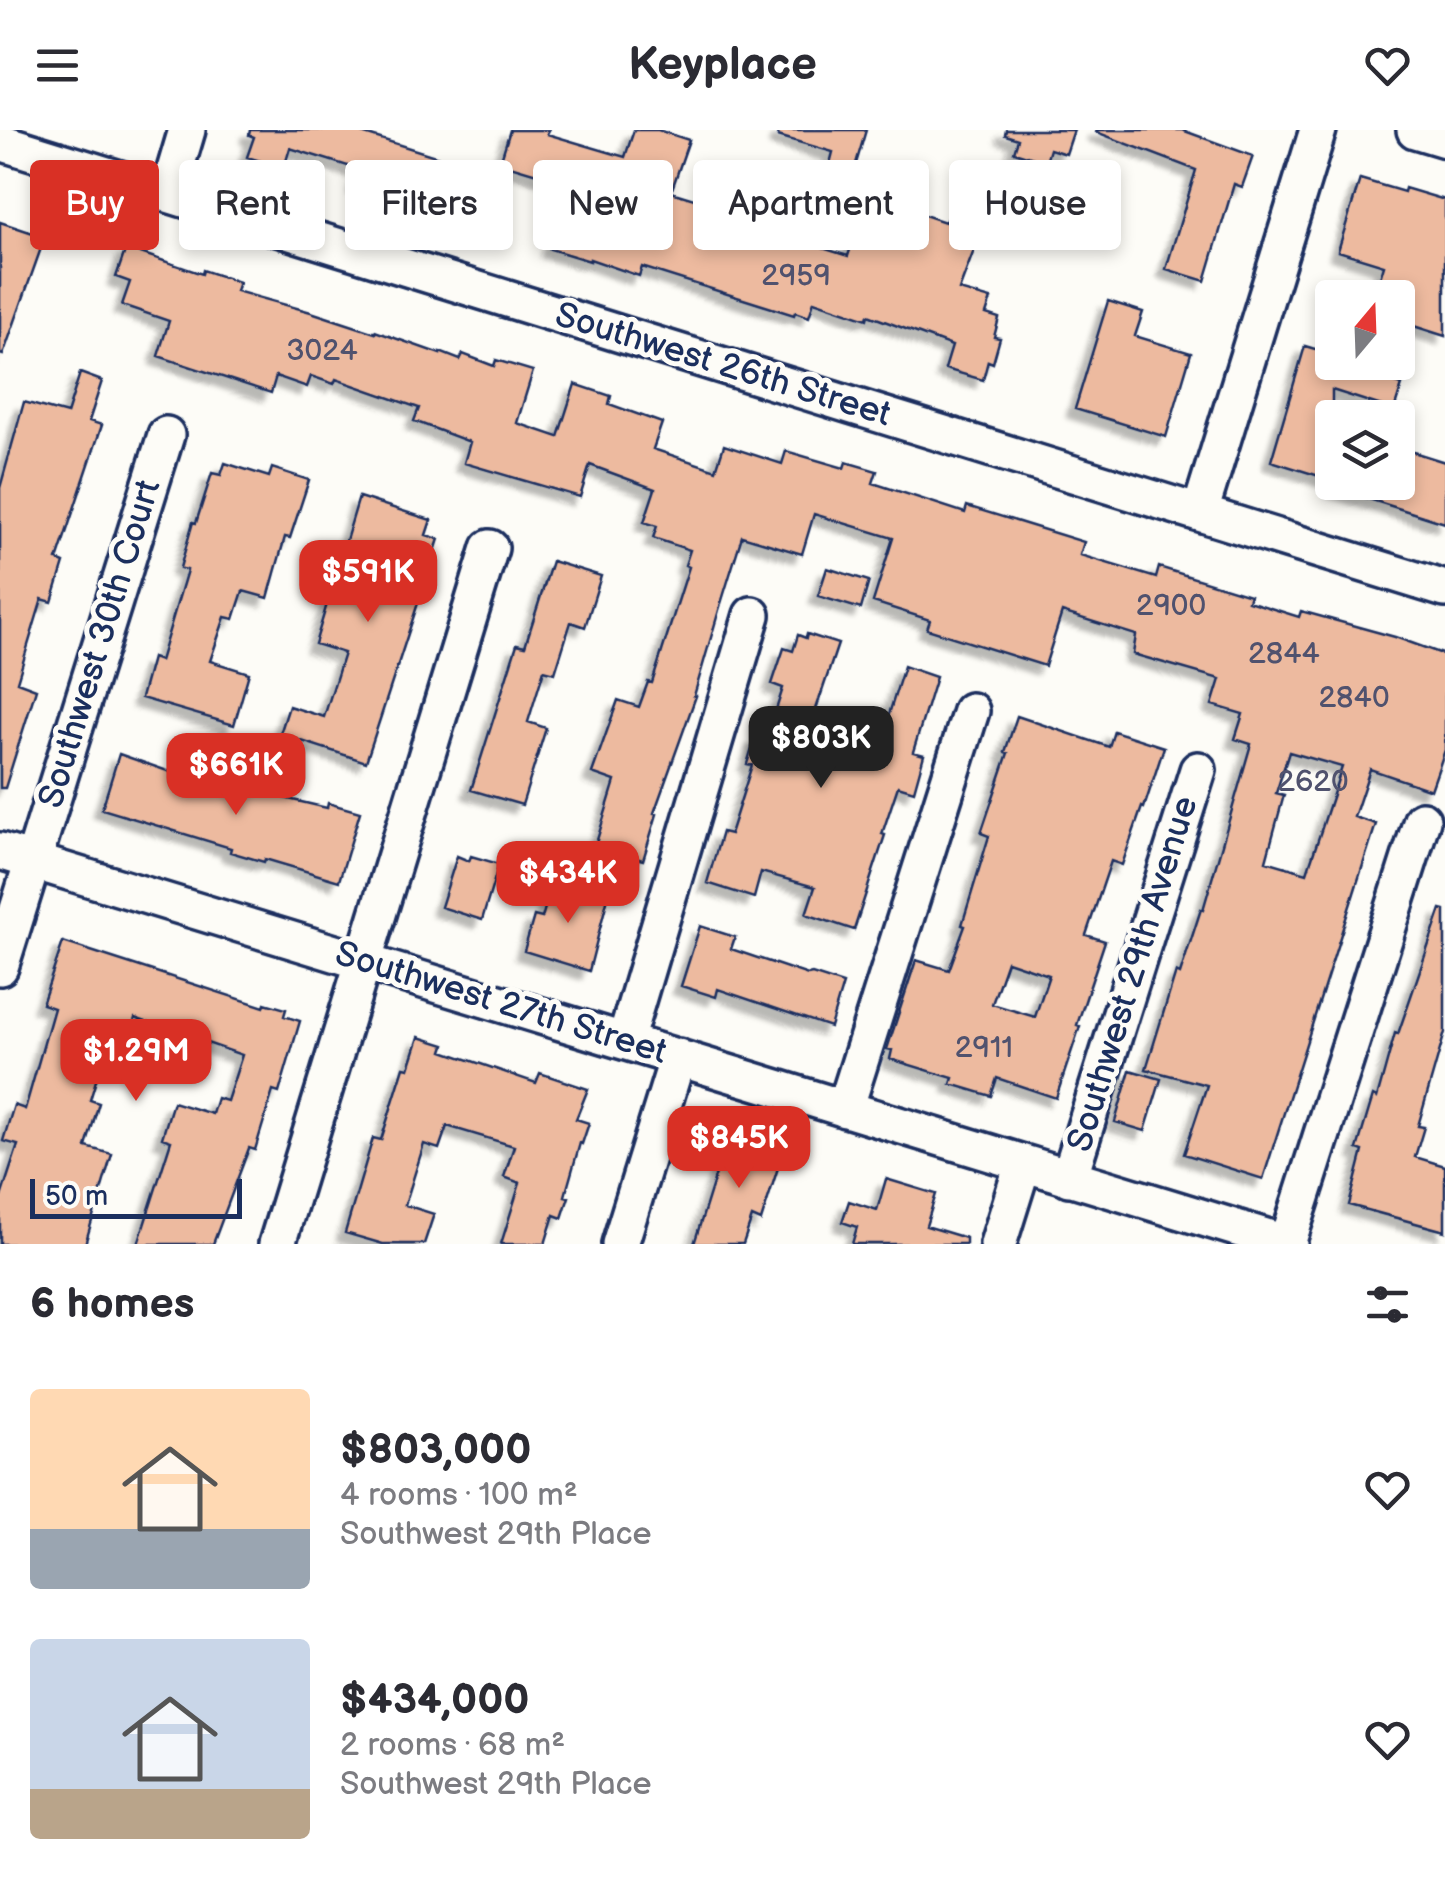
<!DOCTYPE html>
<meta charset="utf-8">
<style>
:root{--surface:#fff;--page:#f2f2f3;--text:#2b2b33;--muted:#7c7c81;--accent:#d93025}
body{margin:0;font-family:"Balsamiq Sans",sans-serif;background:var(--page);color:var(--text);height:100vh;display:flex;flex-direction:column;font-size:38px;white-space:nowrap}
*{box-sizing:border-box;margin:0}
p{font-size:32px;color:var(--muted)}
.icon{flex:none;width:55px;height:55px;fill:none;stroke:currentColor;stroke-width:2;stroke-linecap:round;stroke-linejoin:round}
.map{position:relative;height:1114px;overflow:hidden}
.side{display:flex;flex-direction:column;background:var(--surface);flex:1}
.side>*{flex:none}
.hud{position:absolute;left:30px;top:30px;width:1385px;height:90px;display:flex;gap:20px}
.needle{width:65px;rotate:19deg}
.tools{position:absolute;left:1315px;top:150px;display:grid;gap:20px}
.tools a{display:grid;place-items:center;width:100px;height:100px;border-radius:10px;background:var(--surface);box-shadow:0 5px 15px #0003;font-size:50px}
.scale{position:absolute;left:30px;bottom:25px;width:212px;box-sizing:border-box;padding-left:10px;border:5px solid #1b2f5e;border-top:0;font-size:28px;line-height:35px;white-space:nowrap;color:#1b2f5e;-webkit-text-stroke:8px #fdfcf7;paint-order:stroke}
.price{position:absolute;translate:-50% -85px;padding:0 22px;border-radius:20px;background:var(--accent);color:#fff;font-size:32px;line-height:65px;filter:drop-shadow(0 2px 5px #0008)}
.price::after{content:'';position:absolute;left:50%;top:60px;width:30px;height:22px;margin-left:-15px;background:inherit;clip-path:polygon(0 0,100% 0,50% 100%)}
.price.current{background:#222;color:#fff}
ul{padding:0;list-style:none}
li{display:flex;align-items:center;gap:30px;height:250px;padding:0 30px}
li span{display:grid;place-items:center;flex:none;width:280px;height:200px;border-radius:10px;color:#555}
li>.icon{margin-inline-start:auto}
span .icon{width:120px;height:120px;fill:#fffc;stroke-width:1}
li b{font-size:42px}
h2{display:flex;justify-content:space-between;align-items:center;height:120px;padding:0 30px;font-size:42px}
.pill{padding:0 35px;border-radius:10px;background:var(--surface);box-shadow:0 5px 15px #0003;font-size:35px;line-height:90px}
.pill.current{background:var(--accent);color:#fff}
header{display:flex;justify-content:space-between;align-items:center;height:130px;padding:0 30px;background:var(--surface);font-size:45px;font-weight:700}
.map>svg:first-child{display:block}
.building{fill:#edba9f;stroke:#1b2f5e;stroke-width:2.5;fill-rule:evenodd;filter:url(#shadow)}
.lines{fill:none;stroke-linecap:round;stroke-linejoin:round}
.minor-casing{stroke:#1b2f5e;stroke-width:42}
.minor{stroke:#fdfcf7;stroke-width:35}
.labels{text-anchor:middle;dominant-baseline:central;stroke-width:10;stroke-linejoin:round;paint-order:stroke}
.number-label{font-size:30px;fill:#50526e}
.street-label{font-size:35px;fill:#1b2f5e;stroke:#fdfcf7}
</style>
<header><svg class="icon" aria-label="menu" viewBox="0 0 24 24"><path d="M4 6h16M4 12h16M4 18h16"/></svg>Keyplace<svg class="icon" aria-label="heart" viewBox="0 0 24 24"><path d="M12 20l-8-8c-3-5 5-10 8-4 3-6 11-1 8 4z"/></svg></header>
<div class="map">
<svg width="1445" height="1114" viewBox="0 0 1445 1114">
<defs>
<filter id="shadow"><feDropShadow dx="-8" dy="8" stdDeviation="2.5" flood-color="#0004"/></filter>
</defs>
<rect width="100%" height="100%" fill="#fdfcf7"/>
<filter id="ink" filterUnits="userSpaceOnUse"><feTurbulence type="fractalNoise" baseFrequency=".01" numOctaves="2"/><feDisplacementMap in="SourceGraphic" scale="20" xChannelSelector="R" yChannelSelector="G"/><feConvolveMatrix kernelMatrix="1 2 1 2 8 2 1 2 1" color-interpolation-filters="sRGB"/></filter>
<g filter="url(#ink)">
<path class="building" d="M250 0H352L474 38 461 80 444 75 442 82 356 56 361 40 290 18 284 38 247 27 254 7 249 5Z
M510 0H549L547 4 625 27 634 0H658L689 10 671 62 724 78 723 83 759 93 758 98 848 126 868 66 945 92 948 86 982 99 959 160 991 169 986 184 999 188 994 207 1000 208 993 233 988 231 983 250 945 239 952 216 868 185 867 189 814 171 809 187 795 182 794 185 642 137 639 146 590 129V131L550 119 565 67 553 63 557 50 500 33Z
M779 0H866L847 64 824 57 833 22 778 6Z
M1006 0H1074L1066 24 1050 19 1046 32 1014 22 1018 9 1005 5Z
M1096 0H1182L1253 26 1242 57 1234 54 1205 151 1166 139 1196 40 1096 2Z
M1360 49 1404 62 1405 58 1445 70V206L1398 191V168H1374L1384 135 1338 121Z
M0 92 45 107 3 225 0 224Z
M126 118 202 144 203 140 239 152 236 161 311 182 375 203V201L440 224V222L460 230 463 224 494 236 496 230 533 241 517 293 558 307 575 254 611 266 609 274 662 293 653 319 716 340 724 315 782 334 786 321 844 338 846 332 877 341 873 353 965 383 967 376 1084 412 1080 425 1156 448 1159 437 1250 465 1248 471 1299 487 1301 481 1395 507 1445 525V620L1431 660 1370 639 1354 687 1376 694 1263 1049 1184 1024 1207 955 1146 939 1176 842 1180 844 1201 779 1203 780 1251 614 1235 609 1243 584 1212 575 1220 549 1133 524 1136 505 1062 482 1045 536 927 499 930 490 873 472 893 408 814 384 802 424 742 406 719 480 694 566H696L654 683 657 684 643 730 624 725 623 728 594 720 615 651 592 643 618 570 639 577 648 552 652 553 689 437 685 435 690 420 653 408 657 396 644 392 655 359 590 335 580 367 464 333 470 312 414 291 419 278 336 249 334 254 311 246 307 257 276 246 271 263 158 226 169 191 122 175 130 152 116 147ZM1289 622 1342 637 1307 743 1266 731 1284 665 1276 663Z
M1108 171 1143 182 1135 206 1191 223 1166 307 1075 279Z
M1305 216 1332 224V232L1402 255 1394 280 1332 260V350L1271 331Z
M80 243 102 251 89 291 102 295 57 430 64 433 52 472 42 469 17 552 36 559 5 658H0V358L24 272 67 284Z
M1410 321 1445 332V393L1334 358V352H1398V339L1404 341Z
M225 333 269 347 272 338 309 350 290 408 285 407 268 468 243 461 234 489 225 487 210 531 249 543 234 595 141 568 152 528 160 531 187 440 180 438 193 392 196 393 212 343 221 345Z
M359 367 431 390 426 405 439 409 366 632 280 604 289 576 324 587 344 523 315 514Z
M552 431 601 446 585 497 571 492 555 543 544 540 528 592 546 598 522 675 471 660 517 514 525 516Z
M827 438 869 451 861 479 818 466Z
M807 504 838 514 811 594 871 612 880 613 904 536 936 547 913 622 924 625 914 661 898 656 882 704 885 705 854 800 806 784 815 757 761 742 754 768 707 753 722 702 730 704 752 635 747 634 755 608 766 611 783 558 772 554 784 518 793 521 798 505 806 508Z
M1017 586 1109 617 1114 601 1164 617 1144 678 1142 677 1122 735 1111 731 1086 805 1105 811 1077 895 1080 896 1056 968 997 948 991 966 951 954 953 948 890 929 892 920 887 919 916 830 949 840 965 796 962 795 989 706 981 703 1008 623 1005 622ZM1007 831 1049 845 1035 887 992 874Z
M119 624 199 652 198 656 246 670 252 650 282 659 280 667 327 678 328 673 360 682 339 751 265 729 264 732 230 722 231 718 102 679Z
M457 726 469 731 471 726 499 734 482 790 441 777Z
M553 750 608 767 589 841 524 821 534 786 542 788Z
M1441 779 1445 780V902L1418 996 1424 997 1415 1027 1445 1036V1101L1349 1075 1363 1021 1357 1019 1373 966 1377 968 1395 903 1398 904Z
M700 796 735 807 731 819 808 845 812 844 843 854 830 897 718 859 716 867 681 856Z
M63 812 264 877 265 873 286 879 284 886 300 891 279 963 273 961 255 1020 249 1018 213 1114H138L171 1011 162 1008 173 972 212 984 217 968 227 971 242 925 135 888 130 904 112 899 90 970 99 973 86 1017 112 1024 85 1114H0V1070L18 1015 3 1011 14 975 25 979 54 878 42 874Z
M419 907 445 915 443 921 536 953 540 943 588 959 576 989 589 993 582 1014 580 1013 565 1066 569 1067 562 1088 554 1085 545 1114H501L520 1053 504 1047 514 1016 447 996 439 1019 424 1014 405 1075 434 1084 424 1114H383L345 1103 373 1008 381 1010 404 937 409 938Z
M1130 940 1161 949 1145 1001 1115 992Z
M735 1001 774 1013 773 1016 784 1019 761 1091 752 1087 743 1114H694L719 1034 724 1035Z
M886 1049 936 1064 926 1096 966 1108V1114H852L857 1097 842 1092 849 1071 877 1080Z"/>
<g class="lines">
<defs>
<path id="minor" d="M1415 0 1445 9
M0 12 1445 459
M168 64 187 0
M1200 382 1318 0
M0 721 1289 1114
M0 837 166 305
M625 911 752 485
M845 979 971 581
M1069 1048 1198 640
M277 1114 490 418
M620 1114 678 927
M998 1114 1023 1034
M1287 1114 1422 690"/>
</defs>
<use href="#minor" class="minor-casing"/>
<use href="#minor" class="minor"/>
</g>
</g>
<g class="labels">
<g class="number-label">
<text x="796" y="146">2959</text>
<text x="322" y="221">3024</text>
<text x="1171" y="476">2900</text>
<text x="1284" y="524">2844</text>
<text x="1354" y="568">2840</text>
<text x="1313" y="652">2620</text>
<text x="984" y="918">2911</text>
</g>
<g class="street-label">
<text transform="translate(723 235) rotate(17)">Southwest 26th Street</text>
<text transform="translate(100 514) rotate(-73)">Southwest 30th Court</text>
<text transform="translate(1133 844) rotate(-73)">Southwest 29th Avenue</text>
<text transform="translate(501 873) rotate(17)">Southwest 27th Street</text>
</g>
</g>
</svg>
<div class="tools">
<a><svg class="needle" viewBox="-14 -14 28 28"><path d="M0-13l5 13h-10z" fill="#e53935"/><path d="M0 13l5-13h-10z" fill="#7c7c81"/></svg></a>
<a><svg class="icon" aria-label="layers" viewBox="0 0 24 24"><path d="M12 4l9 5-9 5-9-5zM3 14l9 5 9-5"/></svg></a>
</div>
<div class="scale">50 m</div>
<b class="price" style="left:368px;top:495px">$591K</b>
<b class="price current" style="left:821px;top:661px">$803K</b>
<b class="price" style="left:236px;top:688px">$661K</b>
<b class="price" style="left:568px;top:796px">$434K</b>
<b class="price" style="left:136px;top:974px">$1.29M</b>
<b class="price" style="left:739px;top:1061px">$845K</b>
<div class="hud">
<a class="pill current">Buy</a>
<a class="pill">Rent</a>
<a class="pill">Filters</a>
<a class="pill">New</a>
<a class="pill">Apartment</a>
<a class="pill">House</a>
</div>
</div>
<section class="side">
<h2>6 homes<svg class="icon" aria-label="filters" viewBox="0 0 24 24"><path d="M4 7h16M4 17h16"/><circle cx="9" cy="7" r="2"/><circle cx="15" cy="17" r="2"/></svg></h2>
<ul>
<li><span style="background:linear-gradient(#ffd9b3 70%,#9aa5b1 0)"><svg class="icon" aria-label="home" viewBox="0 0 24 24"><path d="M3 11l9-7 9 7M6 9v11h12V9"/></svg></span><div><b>$803,000</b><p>4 rooms · 100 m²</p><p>Southwest 29th Place</p></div><svg class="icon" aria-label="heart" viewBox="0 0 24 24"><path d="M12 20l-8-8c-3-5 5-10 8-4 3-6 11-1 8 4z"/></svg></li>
<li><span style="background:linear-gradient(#c9d6e8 75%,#b9a48a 0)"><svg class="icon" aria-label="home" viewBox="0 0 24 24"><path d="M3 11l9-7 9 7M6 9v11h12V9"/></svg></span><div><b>$434,000</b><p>2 rooms · 68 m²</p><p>Southwest 29th Place</p></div><svg class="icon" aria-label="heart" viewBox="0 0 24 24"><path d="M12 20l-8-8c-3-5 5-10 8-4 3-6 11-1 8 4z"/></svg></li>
</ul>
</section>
